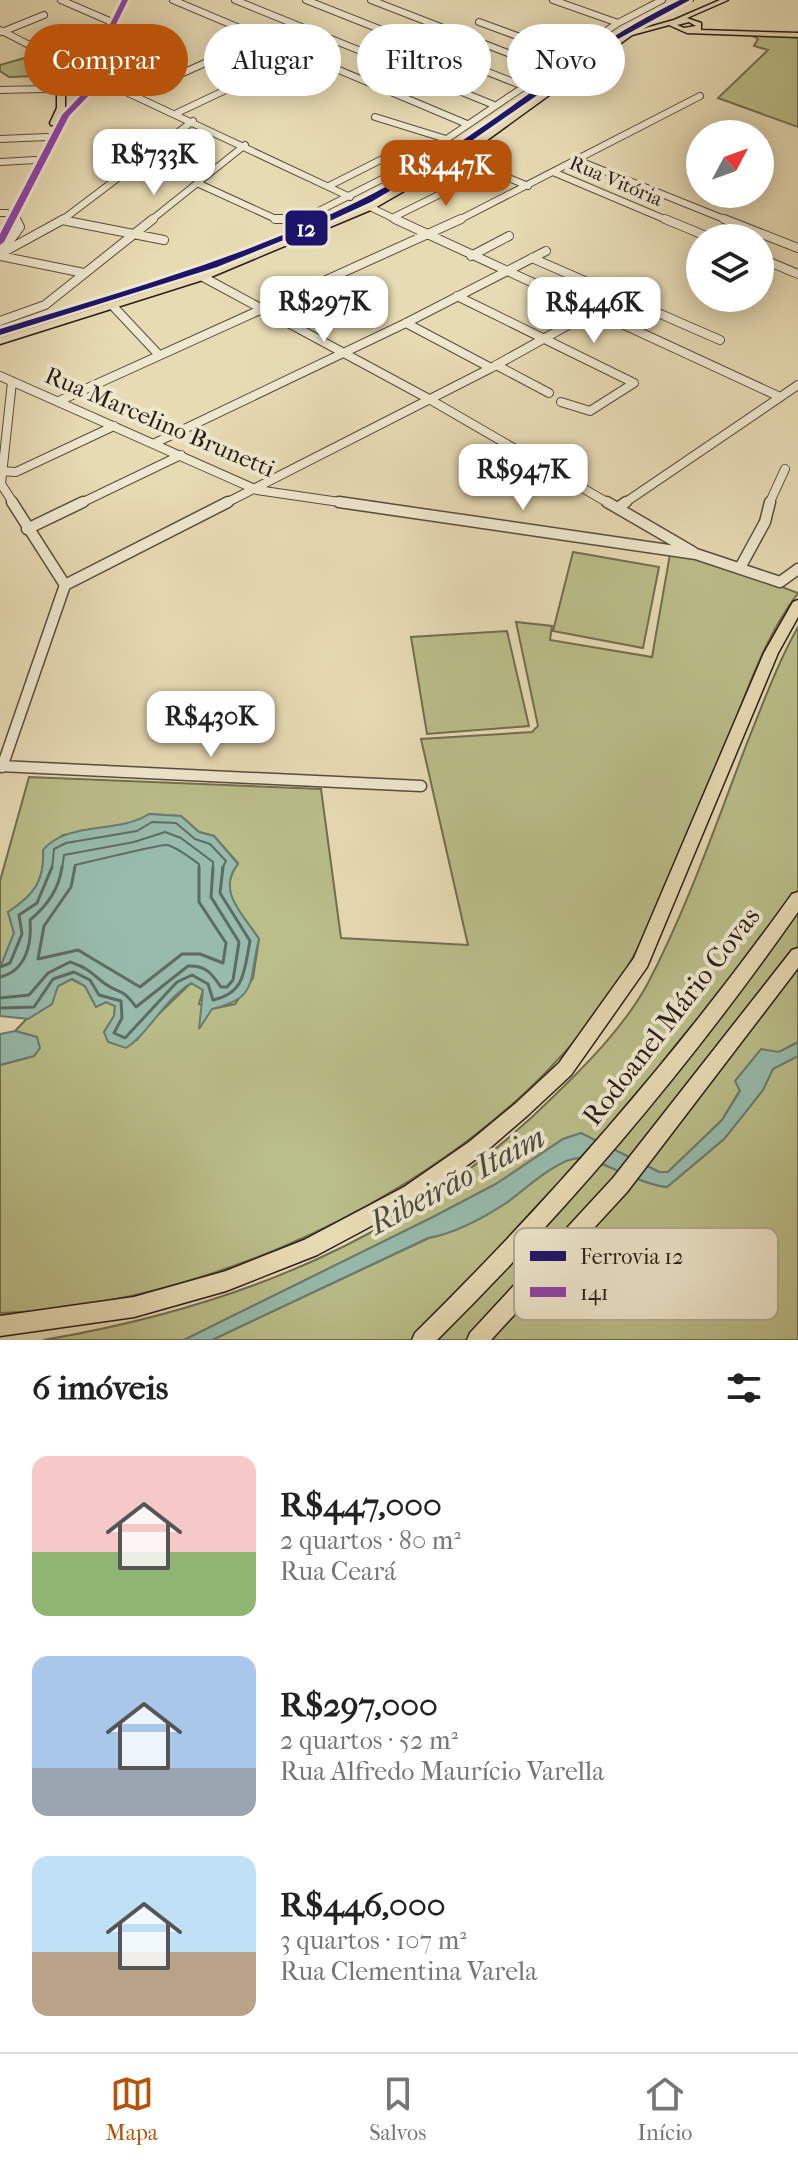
<!DOCTYPE html>
<html lang="pt">
<meta charset="utf-8">
<style>
:root{--surface:#fff;--page:#f2f2f2;--text:#222;--muted:#767676;--line:#e0e0e0;--accent:#b45309}
body{margin:0;font-family:"IM FELL French Canon",serif;background:var(--page);color:var(--text);height:100vh;display:flex;flex-direction:column;font-size:30px;white-space:nowrap}
*{box-sizing:border-box;margin:0}
p{font-size:26px;color:var(--muted)}
.icon{flex:none;width:44px;height:44px;fill:none;stroke:currentColor;stroke-width:2;stroke-linecap:round;stroke-linejoin:round}
.map{position:relative;height:1340px;overflow:hidden}
.sheet{display:flex;flex-direction:column;background:var(--surface);flex:1}
.sheet>*{flex:none}
.top-card{position:absolute;left:24px;top:24px;width:750px;height:72px;display:flex;gap:16px}
.needle{width:52px;rotate:49deg}
.controls{position:absolute;left:686px;top:120px;display:grid;gap:16px}
.controls a{display:grid;place-items:center;width:88px;height:88px;border-radius:50%;background:var(--surface);box-shadow:0 4px 20px #0003;font-size:40px}
.price{position:absolute;translate:-50% -68px;padding:0 18px;border-radius:16px;background:#fff;color:#222;font-size:26px;line-height:52px;filter:drop-shadow(0 2px 4px #0008)}
.price::after{content:'';position:absolute;left:50%;top:48px;width:24px;height:18px;margin-left:-12px;background:inherit;clip-path:polygon(0 0,100% 0,50% 100%)}
.price.on{background:var(--accent);color:#fff}
ul{padding:0;list-style:none}
li{display:flex;align-items:center;gap:24px;height:200px;padding:0 32px}
li span{display:grid;place-items:center;flex:none;width:224px;height:160px;border-radius:16px;color:#555}
li>.icon{margin-inline-start:auto}
span .icon{width:96px;height:96px;fill:#fffc;stroke-width:1}
li b{font-size:34px}
h2{display:flex;justify-content:space-between;align-items:center;height:96px;padding:0 32px;font-size:34px}
.chip{padding:0 28px;border-radius:36px;background:var(--surface);box-shadow:0 4px 20px #0003;font-size:28px;line-height:72px}
.chip.on{background:var(--accent);color:#fff}
.tab-bar{display:flex;justify-content:space-around;align-items:center;height:112px;border-top:2px solid var(--line);background:var(--surface);font-size:22px;color:var(--muted)}
.tab-bar a{display:grid;justify-items:center;gap:4px}
.tab-bar .on{color:var(--accent)}
.map>svg:first-child{display:block}
.green{fill:#babe89;stroke:#726e50;stroke-width:2}
.water{fill:#97bbac;stroke:#6b7c71;stroke-width:2}
.lines{fill:none;stroke-linecap:round;stroke-linejoin:round}
.shore-far1{stroke:#606c62;stroke-width:2}
.shore{stroke:#606c62;stroke-width:3}
.minor-far2-casing{stroke:#584c3f;stroke-width:8}
.minor-far1-casing{stroke:#584c3f;stroke-width:10}
.minor-casing{stroke:#584c3f;stroke-width:13}
.major-casing{stroke:#291d18;stroke-width:3}
.highway-casing{stroke:#291d18;stroke-width:3}
.minor-far2{stroke:#efe8ce;stroke-width:6}
.minor-far1{stroke:#efe8ce;stroke-width:8}
.minor{stroke:#efe8ce;stroke-width:10}
.major{fill:#e7dbb4;fill-rule:evenodd}
.highway{fill:#e7dbb4;fill-rule:evenodd}
.rail-casing{stroke:#291d18;stroke-width:4}
.rail{stroke:#efe8ce;stroke-width:2;stroke-dasharray:5;stroke-linecap:butt}
.bus-1-casing{stroke:#efe8ce;stroke-width:6}
.bus-1{fill:#8e44ad;fill-rule:evenodd}
.rail-1-casing{stroke:#efe8ce;stroke-width:6}
.rail-1{fill:#1c146b;fill-rule:evenodd}
.labels{text-anchor:middle;dominant-baseline:central;stroke-width:8;stroke-linejoin:round;paint-order:stroke}
.far-street-label{font-size:20px;fill:#291d18;stroke:#efe8ce}
.street-label{font-size:24px;fill:#291d18;stroke:#efe8ce}
.near-street-label{font-size:28px;fill:#291d18;stroke:#efe8ce}
.near-water-label{font-size:32px;font-style:italic;fill:#4a4c44;stroke:#efe8ce}
.key{fill:#efe8ce;stroke:#b4ab97;stroke-width:2}
.key-label{font-size:22px;fill:#291d18}
.line-badge{stroke:#efe8ce;stroke-width:3}
.badge-label{font-size:22px;text-anchor:middle;font-weight:bold;fill:#fff}
</style>
<div class="map">
<svg width="798" height="1340" viewBox="0 0 798 1340">
<rect width="100%" height="100%" fill="#e7dbb4"/>
<filter id="stains"><feTurbulence type="fractalNoise" baseFrequency=".0025" numOctaves="4"/><feColorMatrix values="0 0 0 0 .2 0 0 0 0 .09 0 0 0 0 .02 0 0 0 .5 -.17"/></filter>
<radialGradient id="worn" r=".72"><stop offset=".6" stop-color="#630" stop-opacity="0"/><stop offset="1" stop-color="#630" stop-opacity=".3"/></radialGradient>
<path class="green" d="M749 34 798 36V127L718 98 768 50 754 46 758 39Z
M42 53 73 68 65 75 9 77 0 71V65Z
M573 552 659 567 643 648 553 631Z
M670 554 703 557 798 593C767 634 751 681 732 728 703 799 676 871 642 940 535 1156 234 1306 0 1313V1065L34 1056 37 1037 15 1031 58 986 71 979 85 986 96 1007 106 1002 115 1006 114 1016 104 1032 137 1040 142 1030 191 983 203 990 199 1004 212 1009 235 1004 253 978 259 939C241 911 216 894 238 863L214 836 199 832 181 816 149 814 136 823 63 835 43 850C45 881 34 895 8 912L14 933 0 968V881L29 777 321 789 341 938 468 945 421 739 532 732 538 726 516 622 552 626 550 640 652 657Z
M798 627V1042L779 1052 740 1090 722 1120 668 1172H659L581 1133 563 1139 496 1184 433 1217 184 1340H43C238 1307 413 1237 556 1094 589 1062 626 1024 648 983 688 906 716 824 747 743 763 704 777 664 798 627Z
M507 631 529 726 427 734 411 637Z
M798 1056V1340H212L429 1238C456 1233 483 1218 506 1203 523 1191 559 1157 580 1158 601 1159 638 1184 667 1187L724 1139 763 1090 773 1068Z"/>
<path class="water" d="M149 814 181 816 199 832 214 836 238 864C216 891 243 914 259 939 248 979 260 998 212 1009L199 1029 203 990 191 983C164 1000 148 1034 126 1048L108 1042 104 1032 114 1016 115 1006 106 1002 96 1007 85 986 72 979 58 986 52 1004 28 1019 0 1016V968L14 933 8 912C34 895 45 881 43 850 67 821 118 834 149 814Z
M15 1031 37 1037 40 1048 34 1056 0 1065V1034Z
M798 1042V1056L773 1069 763 1090 724 1139 667 1187C638 1184 601 1159 580 1158 559 1157 523 1191 506 1203 483 1218 456 1233 428 1238L212 1340H184L433 1217 496 1184 563 1139 581 1133 659 1172H668L722 1120 740 1091 735 1081 761 1049 779 1052Z"/>
<g class="lines">
<path class="shore-far1" d="M52 869 54 849 66 843 137 831 152 822 176 823 195 839 210 844 226 861 222 869
M62 869 64 855 134 842 165 832 181 838 213 862V869
M74 869 75 865C88 862 161 844 167 845 177 847 190 858 199 864V869"/>
<path class="shore" d="M75 867 71 887 44 926 38 959 78 950 140 987 182 954H200L223 963 226 943 199 902V867
M0 967 10 963 22 934 19 915 37 903 52 867
M0 977C26 971 32 944 30 920 47 906 59 890 62 867
M0 998 29 995 48 973 70 962C88 968 90 972 104 983 120 995 122 987 136 1007L188 966C206 965 212 974 221 987H227L233 980 239 942 211 897 213 867
M0 1008 34 1007 53 979 74 972 90 980 99 995 121 1001 122 1018 114 1033 125 1038 177 982 192 975 208 984 213 1000C246 993 244 970 250 941L220 893 223 867"/>
<defs>
<path id="minor-far2" d="M61 0 114 23
M173 0 467 124
M235 0 494 105
M306 0 523 86
M371 0 549 69
M553 0 618 23
M479 22 569 55
M0 30 78 70
M2 32 44 15
M92 76 350 197
M0 90 44 89 64 81
M136 94 245 45
M177 113 249 79
M375 117 446 139
M0 139 47 137
M577 160 729 221
M0 162 35 160
M553 172 669 221
M197 183 278 220H301L404 168 618 23 662 0
M329 186 402 149
M370 207 399 221
M0 213H7
M14 215 17 221
M392 218 489 170 528 186
M62 220 65 221
M61 221 193 121
M150 221 245 145
M457 221 700 96"/>
<path id="minor-far1" d="M275 219H304
M395 219 780 397
M665 219 711 238
M724 219 798 248
M62 220 164 240
M3 250 20 227 16 219
M2 253 64 219
M0 256 84 273
M471 256 509 236
M532 258 720 340
M760 258 798 274
M203 277 429 399 610 504
M457 296 634 383 590 411 561 402
M112 305 159 355
M0 321 45 305 153 219
M406 323 491 368
M496 365 549 393
M0 376 257 490 353 504
M12 382 1 484 14 504
M59 401 461 219
M155 443 406 323 546 251
M0 471 16 472 114 426
M79 504 181 455
M224 504 491 368 635 288
M623 504 798 385
M769 504 785 469"/>
<path id="minor" d="M12 502 65 585
M339 502 696 554 780 582 798 569
M607 502 693 552
M619 507 626 502
M27 529 83 502
M741 566 765 522 770 502
M65 585 228 502
M0 766 421 786
M2 767 65 585"/>
<path id="major" d="M122 0H128L96 65V88L69 116 4 242 0 245V234L62 115 88 88 90 65Z
M720 0H728L687 18 701 23V30L798 33V37L687 33 669 25 632 35 468 154 373 209 206 279 0 344V338L200 275 367 205 462 150 628 33 674 20ZM689 22 696 26 684 28 677 25Z
M89 52 94 53 86 66 65 86V108L57 125H51L50 123 57 108V85L81 64Z"/>
<path id="highway" d="M798 600V617L778 653 647 967 571 1075 528 1115 483 1154 418 1201 317 1255 226 1291 134 1317 0 1336V1316L134 1297 226 1271 304 1240 404 1187 469 1142 516 1103 559 1063 634 958 764 653 793 602Z
M798 892V912C690 1066 570 1208 437 1340H412L415 1333C553 1197 679 1052 792 894Z
M798 948V968L627 1192 491 1340H467L470 1333 613 1178 792 950Z"/>
</defs>
<use href="#minor-far2" class="minor-far2-casing"/>
<use href="#minor-far1" class="minor-far1-casing"/>
<use href="#minor" class="minor-casing"/>
<use href="#major" class="major-casing"/>
<use href="#highway" class="highway-casing"/>
<use href="#minor-far2" class="minor-far2"/>
<use href="#minor-far1" class="minor-far1"/>
<use href="#minor" class="minor"/>
<use href="#major" class="major"/>
<use href="#highway" class="highway"/>
<defs>
<path id="rail" d="M0 335C144 291 292 250 423 173 516 118 592 43 692 0"/>
</defs>
<use href="#rail" class="rail-casing"/>
<use href="#rail" class="rail"/>
<defs>
<path id="bus-1" d="M122 0H128L96 65V88L69 116 4 242 0 245V234L62 115 88 88 90 65Z"/>
</defs>
<use href="#bus-1" class="bus-1-casing"/>
<use href="#bus-1" class="bus-1"/>
<defs>
<path id="rail-1" d="M680 0H690L618 39 454 153 371 202 321 225 217 267 0 335V329C141 286 286 246 414 171 506 117 582 47 680 0Z"/>
</defs>
<use href="#rail-1" class="rail-1-casing"/>
<use href="#rail-1" class="rail-1"/>
</g>
<g class="labels">
<g class="far-street-label">
<text transform="translate(616 181) rotate(23)">Rua Vitória</text>
</g>
<g class="street-label">
<text transform="translate(160 422) rotate(23)">Rua Marcelino Brunetti</text>
</g>
<g class="near-street-label">
<text transform="translate(671 1016) rotate(-52)">Rodoanel Mário Covas</text>
</g>
<g class="near-water-label">
<text transform="translate(457 1180) rotate(-28)">Ribeirão Itaim</text>
</g>
</g>
<rect x="514" y="1228" width="264" height="92" rx="12" class="key"/>
<rect x="530" y="1251" width="36" height="10" fill="#1c146b"/>
<rect x="530" y="1287" width="36" height="10" fill="#8e44ad"/>
<g class="key-label">
<text x="580" y="1264">Ferrovia 12</text>
<text x="580" y="1300">141</text>
</g>
<rect class="line-badge" x="284" y="209" width="45" height="38" rx="8" fill="#1c146b"/>
<g class="badge-label">
<text x="306" y="236">12</text>
</g>
<rect width="100%" height="100%" filter="url(#stains)"/>
<rect width="100%" height="100%" fill="url(#worn)"/>
</svg>
<div class="controls">
<a><svg class="needle" viewBox="-14 -14 28 28"><path d="M0-13l5 13h-10z" fill="#e53935"/><path d="M0 13l5-13h-10z" fill="#767676"/></svg></a>
<a><svg class="icon" aria-label="layers" viewBox="0 0 24 24"><path d="M12 4l9 5-9 5-9-5zM3 14l9 5 9-5"/></svg></a>
</div>
<b class="price" style="left:154px;top:197px">R$733K</b>
<b class="price on" style="left:446px;top:208px">R$447K</b>
<b class="price" style="left:324px;top:344px">R$297K</b>
<b class="price" style="left:594px;top:345px">R$446K</b>
<b class="price" style="left:523px;top:512px">R$947K</b>
<b class="price" style="left:211px;top:759px">R$430K</b>
<div class="top-card">
<a class="chip on">Comprar</a>
<a class="chip">Alugar</a>
<a class="chip">Filtros</a>
<a class="chip">Novo</a>
</div>
</div>
<section class="sheet">
<h2>6 imóveis<svg class="icon" aria-label="filters" viewBox="0 0 24 24"><path d="M4 7h16M4 17h16"/><circle cx="9" cy="7" r="2"/><circle cx="15" cy="17" r="2"/></svg></h2>
<ul>
<li><span style="background:linear-gradient(#f6c9c9 60%,#8fb573 0)"><svg class="icon" aria-label="home" viewBox="0 0 24 24"><path d="M3 11l9-7 9 7M6 9v11h12V9"/></svg></span><div><b>R$447,000</b><p>2 quartos · 80 m²</p><p>Rua Ceará</p></div></li>
<li><span style="background:linear-gradient(#a9c7e8 70%,#9aa5b1 0)"><svg class="icon" aria-label="home" viewBox="0 0 24 24"><path d="M3 11l9-7 9 7M6 9v11h12V9"/></svg></span><div><b>R$297,000</b><p>2 quartos · 52 m²</p><p>Rua Alfredo Maurício Varella</p></div></li>
<li><span style="background:linear-gradient(#bfe0f5 60%,#b9a48a 0)"><svg class="icon" aria-label="home" viewBox="0 0 24 24"><path d="M3 11l9-7 9 7M6 9v11h12V9"/></svg></span><div><b>R$446,000</b><p>3 quartos · 107 m²</p><p>Rua Clementina Varela</p></div></li>
</ul>
</section>
<nav class="tab-bar">
<a class="on"><svg class="icon" aria-label="map" viewBox="0 0 24 24"><path d="M3 6l6-2 6 2 6-2v14l-6 2-6-2-6 2zM9 4v14M15 6v14"/></svg>Mapa</a>
<a><svg class="icon" aria-label="saved" viewBox="0 0 24 24"><path d="M7 4h10v16l-5-4-5 4z"/></svg>Salvos</a>
<a><svg class="icon" aria-label="home" viewBox="0 0 24 24"><path d="M3 11l9-7 9 7M6 9v11h12V9"/></svg>Início</a>
</nav>
